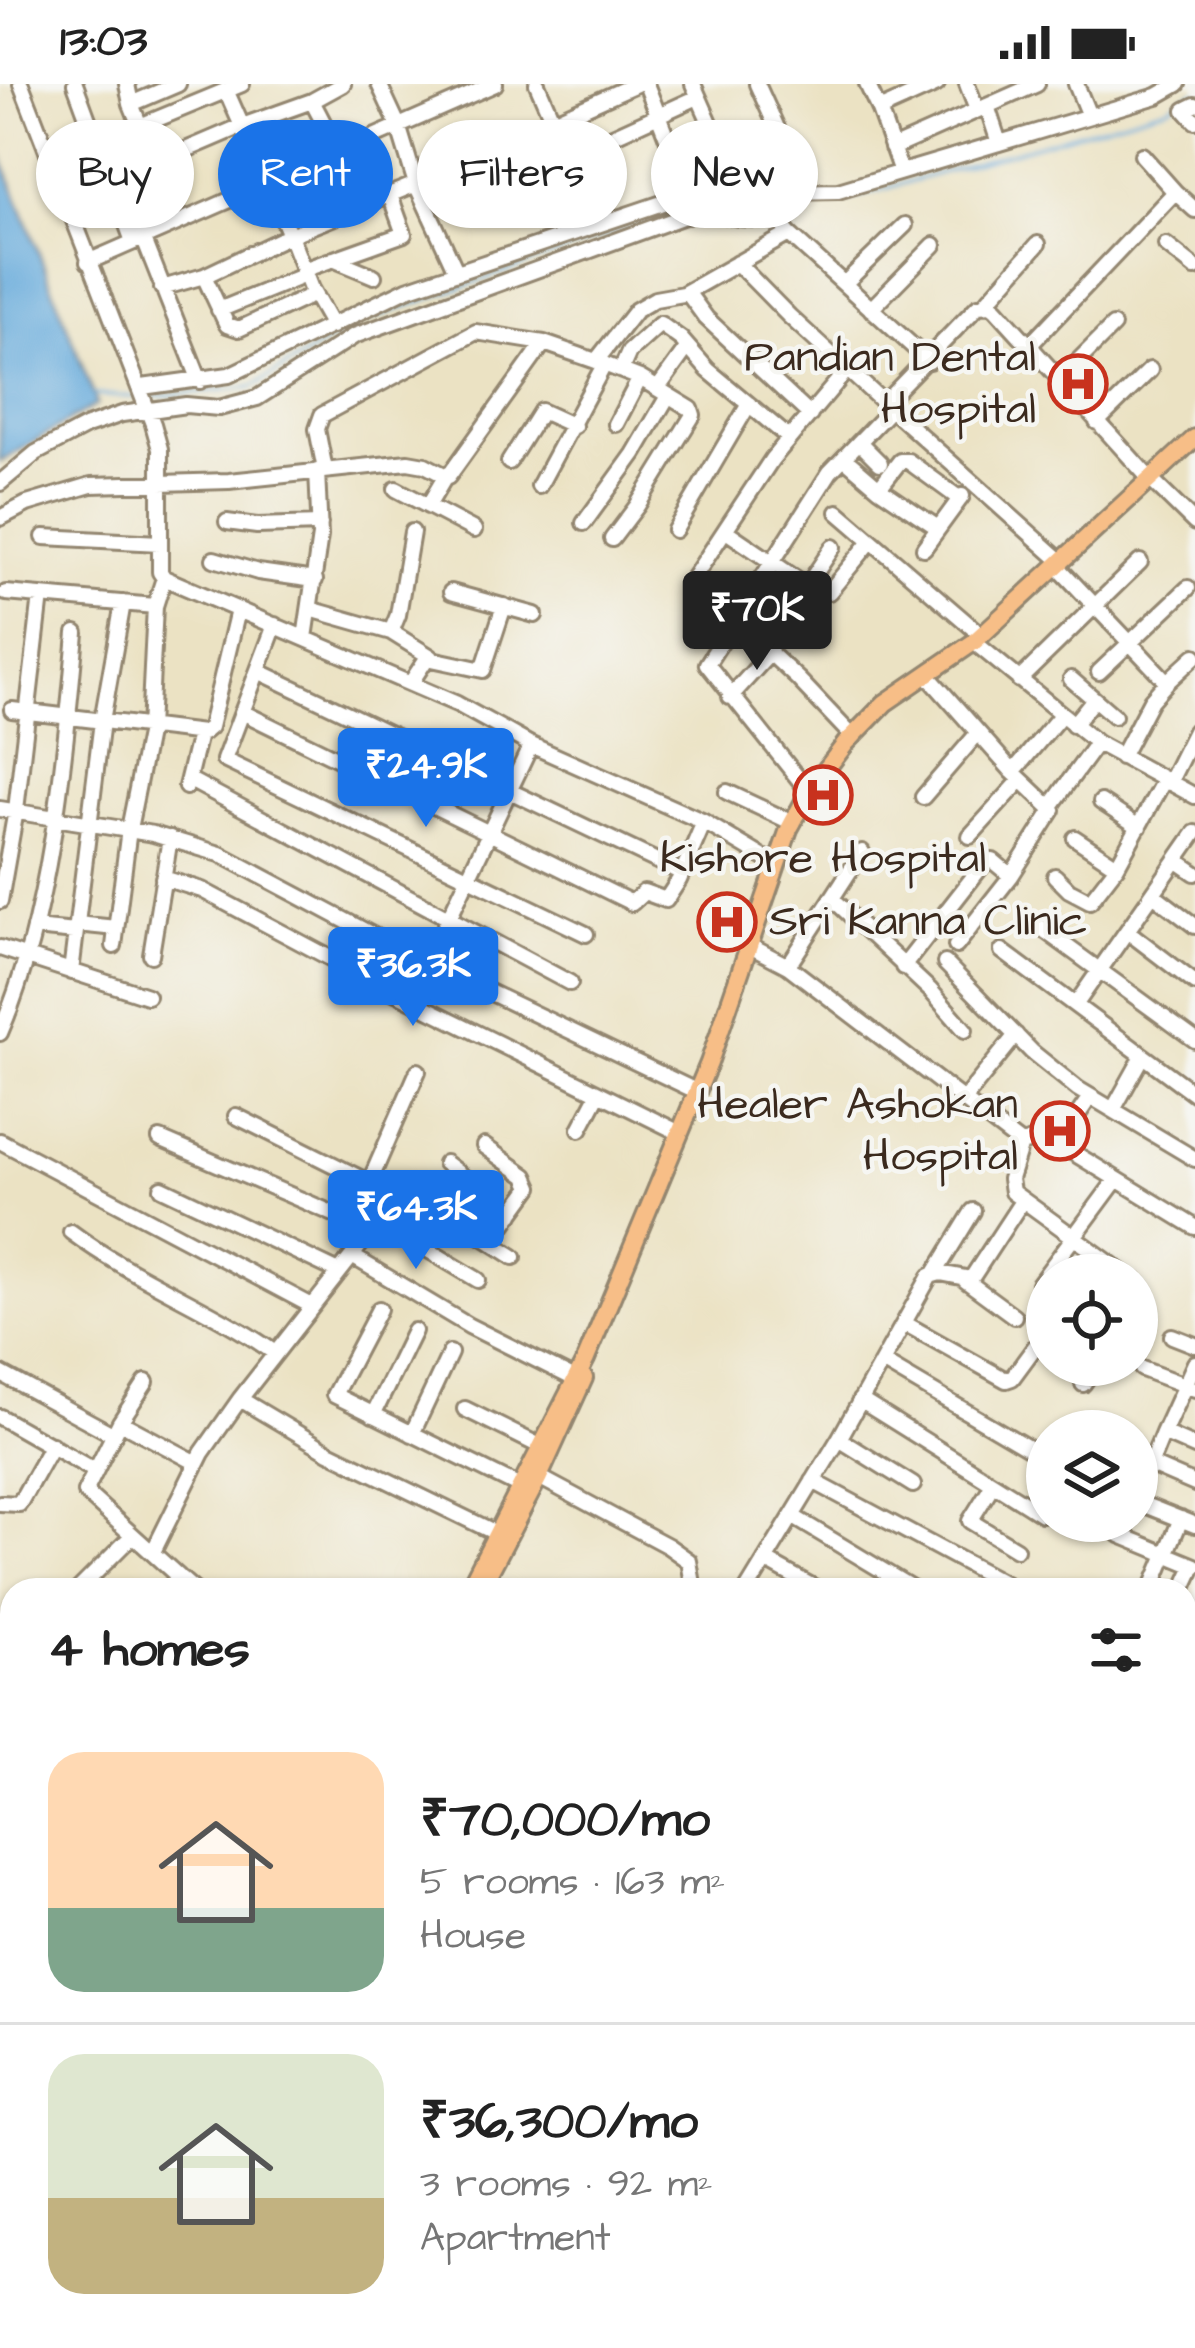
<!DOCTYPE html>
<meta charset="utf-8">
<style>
:root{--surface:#fff;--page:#f6f6f6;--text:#222;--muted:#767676;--line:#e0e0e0;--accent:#1a73e8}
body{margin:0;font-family:"Architects Daughter",sans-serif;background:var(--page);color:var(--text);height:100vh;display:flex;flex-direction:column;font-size:45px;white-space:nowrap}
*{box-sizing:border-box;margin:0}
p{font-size:39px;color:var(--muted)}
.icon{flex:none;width:66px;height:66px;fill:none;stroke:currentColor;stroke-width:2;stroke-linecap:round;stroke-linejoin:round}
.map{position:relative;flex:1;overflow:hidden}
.panel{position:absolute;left:0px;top:1494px;width:1197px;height:771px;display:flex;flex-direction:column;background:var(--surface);border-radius:36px 36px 0 0;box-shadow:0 3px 9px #0004}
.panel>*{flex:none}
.banner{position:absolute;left:36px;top:36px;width:1125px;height:108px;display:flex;gap:24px}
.tools{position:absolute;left:1026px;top:1170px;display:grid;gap:24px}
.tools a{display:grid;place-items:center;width:132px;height:132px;border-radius:50%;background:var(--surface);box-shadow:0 3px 9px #0004;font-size:60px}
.price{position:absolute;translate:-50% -102px;padding:0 27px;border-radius:12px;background:var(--accent);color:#fff;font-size:39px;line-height:78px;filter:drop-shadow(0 3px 6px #0008)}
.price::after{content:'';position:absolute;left:50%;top:72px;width:36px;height:27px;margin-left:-18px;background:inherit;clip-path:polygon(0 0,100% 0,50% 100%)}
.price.on{background:#222;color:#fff}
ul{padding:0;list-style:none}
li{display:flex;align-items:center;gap:36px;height:300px;padding:0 48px}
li+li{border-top:3px solid var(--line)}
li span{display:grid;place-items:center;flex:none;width:336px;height:240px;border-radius:36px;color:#555}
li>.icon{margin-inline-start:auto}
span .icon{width:144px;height:144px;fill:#fffc;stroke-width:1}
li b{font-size:51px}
h2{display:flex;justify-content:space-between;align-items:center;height:144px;padding:0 48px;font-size:51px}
.chip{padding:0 42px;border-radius:54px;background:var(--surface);box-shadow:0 3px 9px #0004;font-size:42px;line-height:108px}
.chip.on{background:var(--accent);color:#fff}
.status{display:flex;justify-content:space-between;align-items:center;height:84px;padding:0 60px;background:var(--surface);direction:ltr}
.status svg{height:33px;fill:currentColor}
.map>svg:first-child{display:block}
.water{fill:#66aadb;stroke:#506a7c;stroke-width:3}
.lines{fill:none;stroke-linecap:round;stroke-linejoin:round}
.stream{stroke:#66aadb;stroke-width:3}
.minor-casing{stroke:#938670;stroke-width:20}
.major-casing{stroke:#938670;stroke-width:22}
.minor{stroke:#fff;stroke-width:14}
.major{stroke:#f7be87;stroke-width:16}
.labels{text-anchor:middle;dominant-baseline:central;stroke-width:9;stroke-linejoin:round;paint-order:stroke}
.poi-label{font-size:45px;fill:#3b2a1e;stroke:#f6f6f2;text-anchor:end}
</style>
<div class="status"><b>13:03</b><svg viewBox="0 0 49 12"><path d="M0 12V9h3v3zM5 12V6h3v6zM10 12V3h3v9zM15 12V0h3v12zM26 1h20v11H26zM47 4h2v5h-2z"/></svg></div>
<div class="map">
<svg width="1195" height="2264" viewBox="0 0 1195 2264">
<rect width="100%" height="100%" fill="#f6f6f2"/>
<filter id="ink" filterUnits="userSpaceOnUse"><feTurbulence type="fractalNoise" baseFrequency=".00833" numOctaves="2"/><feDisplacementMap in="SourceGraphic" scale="24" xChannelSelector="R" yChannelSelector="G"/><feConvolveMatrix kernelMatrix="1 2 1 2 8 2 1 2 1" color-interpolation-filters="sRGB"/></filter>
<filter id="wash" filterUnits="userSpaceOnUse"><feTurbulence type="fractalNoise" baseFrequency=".004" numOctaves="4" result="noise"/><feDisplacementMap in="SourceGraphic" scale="48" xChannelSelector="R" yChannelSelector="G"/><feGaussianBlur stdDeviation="2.7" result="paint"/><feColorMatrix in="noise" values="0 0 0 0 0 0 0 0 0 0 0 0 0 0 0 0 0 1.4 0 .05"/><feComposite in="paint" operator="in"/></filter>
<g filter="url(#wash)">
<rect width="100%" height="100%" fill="#ebe2c3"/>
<path class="water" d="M0 68 97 320 0 378Z"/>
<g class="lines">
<path class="stream" d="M782 116 850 115 1167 23 1195 7
M95 311 134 313
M149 313 252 303 360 239 703 118 767 117
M0 1613 12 1624
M628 2264 631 2253"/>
</g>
</g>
<g filter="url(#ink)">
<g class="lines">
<defs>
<path id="minor" d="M21 0 153 340 160 365V488L164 494 457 620 531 661 704 738 776 781
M75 0 111 98 242 42 312 17 343 0
M127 0 131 20
M379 0 398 41 416 100 456 187
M646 0 689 110
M693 0 741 109
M757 0 806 108
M867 0 879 26
M967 0 977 26
M1076 0 1089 32
M226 6 290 151 416 100 553 37 537 0
M312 17 335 61
M1195 21 1185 26 1195 37
M987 22 999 59
M553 37 636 0
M140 42 131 20 178 0
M542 42 583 145
M892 64 1037 0
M1142 71 1175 108
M460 78 477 114 698 13
M153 80 140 42 242 0
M901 88 879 26 937 0
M111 98 131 152 143 153 200 297
M775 108 774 131 789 150 929 277
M290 151 311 205 310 212 239 245 227 241 204 192Z
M1166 161 1195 184
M333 175 374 192
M88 178 495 0
M737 179 789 232 884 319
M303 186 404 150 390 111
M844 200 905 141
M162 204 204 192
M311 205 332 242
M687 208 706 234 810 331
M985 220 1038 160
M871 225 934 161
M219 226 305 191
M1028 263 1175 108 1195 126
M596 277 640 294 691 325 693 331 637 422 612 455
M621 286 629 268 660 240 681 255 708 286 789 354
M847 286 772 375 692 496 798 595 853 653
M1059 296 1113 242
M142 303 229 291 407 205 689 110 838 107 1157 12 1178 0
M658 304 687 264
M891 325 1062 478
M1097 338 1150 286
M616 340 640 294
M859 358 880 379
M844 374 879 404
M509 378 541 327 574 342
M325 386 317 345 322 331 476 248 544 259
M0 399 36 369 87 342 122 330 186 321 219 324 257 314 354 252 701 126 739 134 778 136
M539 402 604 281
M396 405 474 446
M428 422 445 393
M838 428 981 551
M0 434 27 420 91 401 229 397 408 378 425 381 448 393 544 259 596 277 636 226 655 215 683 210 789 150
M227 438 257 442 320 440
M584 439 634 370 668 312
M938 444 879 404 900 377H908L960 415
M675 446 749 320
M726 447 807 502
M44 453 160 459
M924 464 962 412
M214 475 258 488 315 496
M1058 483 1167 598 1195 572
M451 508 535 531
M829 508 871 457
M6 509 155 522
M310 525 391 548 398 531 412 448
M791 526 833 463
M275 541 224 676 586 850
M391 548 431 573
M305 554 320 452 317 387
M974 558 1097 659 1195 712
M258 587 682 789
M1099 588 1188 504
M928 592 1013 688 1053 726 1011 792 956 862
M1071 595 1114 632
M1019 596 1140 478
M410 600 427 574 483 586 504 522
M730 613 771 568
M12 626 203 649 210 643 238 526
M242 628 632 819 644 808 666 816 679 796 704 738
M1073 641 1094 615
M1121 673 1151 616 1167 598
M1013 688 1061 631
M188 695 570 899
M1169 699 1195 647
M186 703 199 650
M727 708 793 739
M809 708 707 580 830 388 891 325 884 319 978 222 991 221 996 225 1150 395 1195 439
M923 713 978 649
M1101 718 1139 743
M1051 722 1097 659
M0 725 153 750 220 770 395 863 698 1008
M970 752 1021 696
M1075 754 1117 782
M1176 776 1195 789
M1055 792 1069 806 1090 817 1117 782 1164 696
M163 794 202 806 394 908 680 1049
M1153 810 1195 842
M834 816 930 906 965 946
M0 817 16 726 41 512
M1033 838 1195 956
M77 840 116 844
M34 844 76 848
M1127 847 1195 899
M748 861 788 882 1021 1060 1035 1056 1064 1063 1195 1143
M114 862 129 745 149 645 155 522 164 494
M0 864 147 912
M1002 867 1195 1010
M151 871 170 754
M428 878 531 661
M945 879 1032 968 1078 1005 1195 1075
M788 882 862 768
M903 883 985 778 993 777 1011 792
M71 888 102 637 123 519
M1076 920 1195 749
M0 949C50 834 65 675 76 549
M965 1014 1016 951
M1114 1024 1143 972
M236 1032 402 1115
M580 1045 599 1009
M160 1055 371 1146
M0 1057 312 1222
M1021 1060 1010 1095 1012 1108 1126 1191
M1057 1061 1090 1013
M484 1062 526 1092 531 1103 491 1158
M445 1079 512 1130
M370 1097 418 987
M162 1104 339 1188
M383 1134 408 1154 478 1196
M71 1148C135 1196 210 1223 275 1269
M352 1172 371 1146 407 1111 414 1109 514 1173
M935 1189 973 1127
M965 1196 1014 1232
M1137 1198 1146 1210 1137 1226
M1039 1200 1116 1096
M379 1225 334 1311 520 1403
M904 1239 1006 1296 1012 1294 1043 1252 1047 1253
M1172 1252 1195 1261
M882 1278 1047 1375
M1195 1279 1163 1349 1195 1363
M1142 1285 1195 1305
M0 1289 114 1351
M146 1298 120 1338 85 1408 179 1493
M1083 1300 1096 1281
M860 1316 1042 1430
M465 1325 540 1362
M373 1331 414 1247
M0 1333 95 1387
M120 1338 197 1379
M412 1350 450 1269
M839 1355 913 1401
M1137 1375 1195 1400
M1150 1381 1163 1349
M539 1393 668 1462 689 1477 694 1506
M813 1397 1007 1501
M993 1400 970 1437 1016 1465
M1137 1418 1195 1441
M0 1419 19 1420 52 1361
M792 1432 915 1506
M496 1449 329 1368 240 1315 352 1172 469 1242 573 1294
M1120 1451 1195 1482
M153 1468 202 1369 240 1315
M765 1476 819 1506
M78 1506 132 1452
M166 1506 179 1493 194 1506
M747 1506 839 1355 930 1192 940 1189 971 1195 1022 1117
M1151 1506 1181 1435
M1183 1506 1194 1482
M1185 1604 1195 1609
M0 1649 12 1659
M0 1706 12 1689
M0 1783 12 1762
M0 1818 12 1821
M0 1927 12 1908
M0 1947 12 1965
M1185 1971 1195 1979
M0 1998 12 2009
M0 2071 12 2083
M0 2149 12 2159
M251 2253 253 2264
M359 2253 389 2264
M589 2253 619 2264
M151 2259 153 2253
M88 2264 93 2253
M108 2264 113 2253
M189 2264H196
M714 2264 718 2253
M765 2264 770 2254"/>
<path id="major" d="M468 1506 586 1275 709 979 789 745 809 708 846 659 885 619 974 558 1195 354
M480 1506 539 1393 584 1294
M0 1994 12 1985
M515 2264 516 2253
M533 2264 534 2253"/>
</defs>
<use href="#minor" class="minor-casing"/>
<use href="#major" class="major-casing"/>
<use href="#minor" class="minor"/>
<use href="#major" class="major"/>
</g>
</g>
<defs>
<symbol id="hospital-ring" viewBox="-11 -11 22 22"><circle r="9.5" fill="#f6f6f2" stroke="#c8321e" stroke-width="1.5"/><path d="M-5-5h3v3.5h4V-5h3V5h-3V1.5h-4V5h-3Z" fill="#c8321e"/></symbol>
</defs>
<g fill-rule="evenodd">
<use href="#hospital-ring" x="1045" y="267" width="66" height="66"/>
<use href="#hospital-ring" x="790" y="678" width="66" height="66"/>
<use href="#hospital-ring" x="694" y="805" width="66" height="66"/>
<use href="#hospital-ring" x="1027" y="1014" width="66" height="66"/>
</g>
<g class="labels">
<g class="poi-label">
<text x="1036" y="274">Pandian Dental<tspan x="1036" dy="52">Hospital</tspan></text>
<text x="823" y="775" text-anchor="middle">Kishore Hospital</text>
<text x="769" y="838" text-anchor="start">Sri Kanna Clinic</text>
<text x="1018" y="1021">Healer Ashokan<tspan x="1018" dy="52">Hospital</tspan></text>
</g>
</g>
</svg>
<div class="tools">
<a><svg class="icon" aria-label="locate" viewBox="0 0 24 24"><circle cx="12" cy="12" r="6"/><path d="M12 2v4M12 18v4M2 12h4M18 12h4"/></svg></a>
<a><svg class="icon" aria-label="layers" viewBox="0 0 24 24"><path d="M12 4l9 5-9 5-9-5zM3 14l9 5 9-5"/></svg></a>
</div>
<b class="price on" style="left:757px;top:589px">₹70K</b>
<b class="price" style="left:426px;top:746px">₹24.9K</b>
<b class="price" style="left:413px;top:945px">₹36.3K</b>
<b class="price" style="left:416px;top:1188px">₹64.3K</b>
<div class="banner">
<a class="chip">Buy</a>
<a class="chip on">Rent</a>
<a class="chip">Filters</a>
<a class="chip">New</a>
</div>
<section class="panel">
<h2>4 homes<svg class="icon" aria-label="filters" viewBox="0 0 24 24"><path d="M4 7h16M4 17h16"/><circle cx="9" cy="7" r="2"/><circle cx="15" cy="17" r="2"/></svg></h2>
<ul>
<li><span style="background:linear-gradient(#ffd9b3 65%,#7fa58c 0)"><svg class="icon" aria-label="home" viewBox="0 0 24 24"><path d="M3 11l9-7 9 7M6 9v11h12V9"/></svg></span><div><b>₹70,000/mo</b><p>5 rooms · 163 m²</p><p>House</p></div></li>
<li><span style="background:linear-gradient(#dfe7d0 60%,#c2b280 0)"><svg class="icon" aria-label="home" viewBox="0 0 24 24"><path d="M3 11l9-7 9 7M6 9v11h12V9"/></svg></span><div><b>₹36,300/mo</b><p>3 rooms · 92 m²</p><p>Apartment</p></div></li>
</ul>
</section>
</div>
